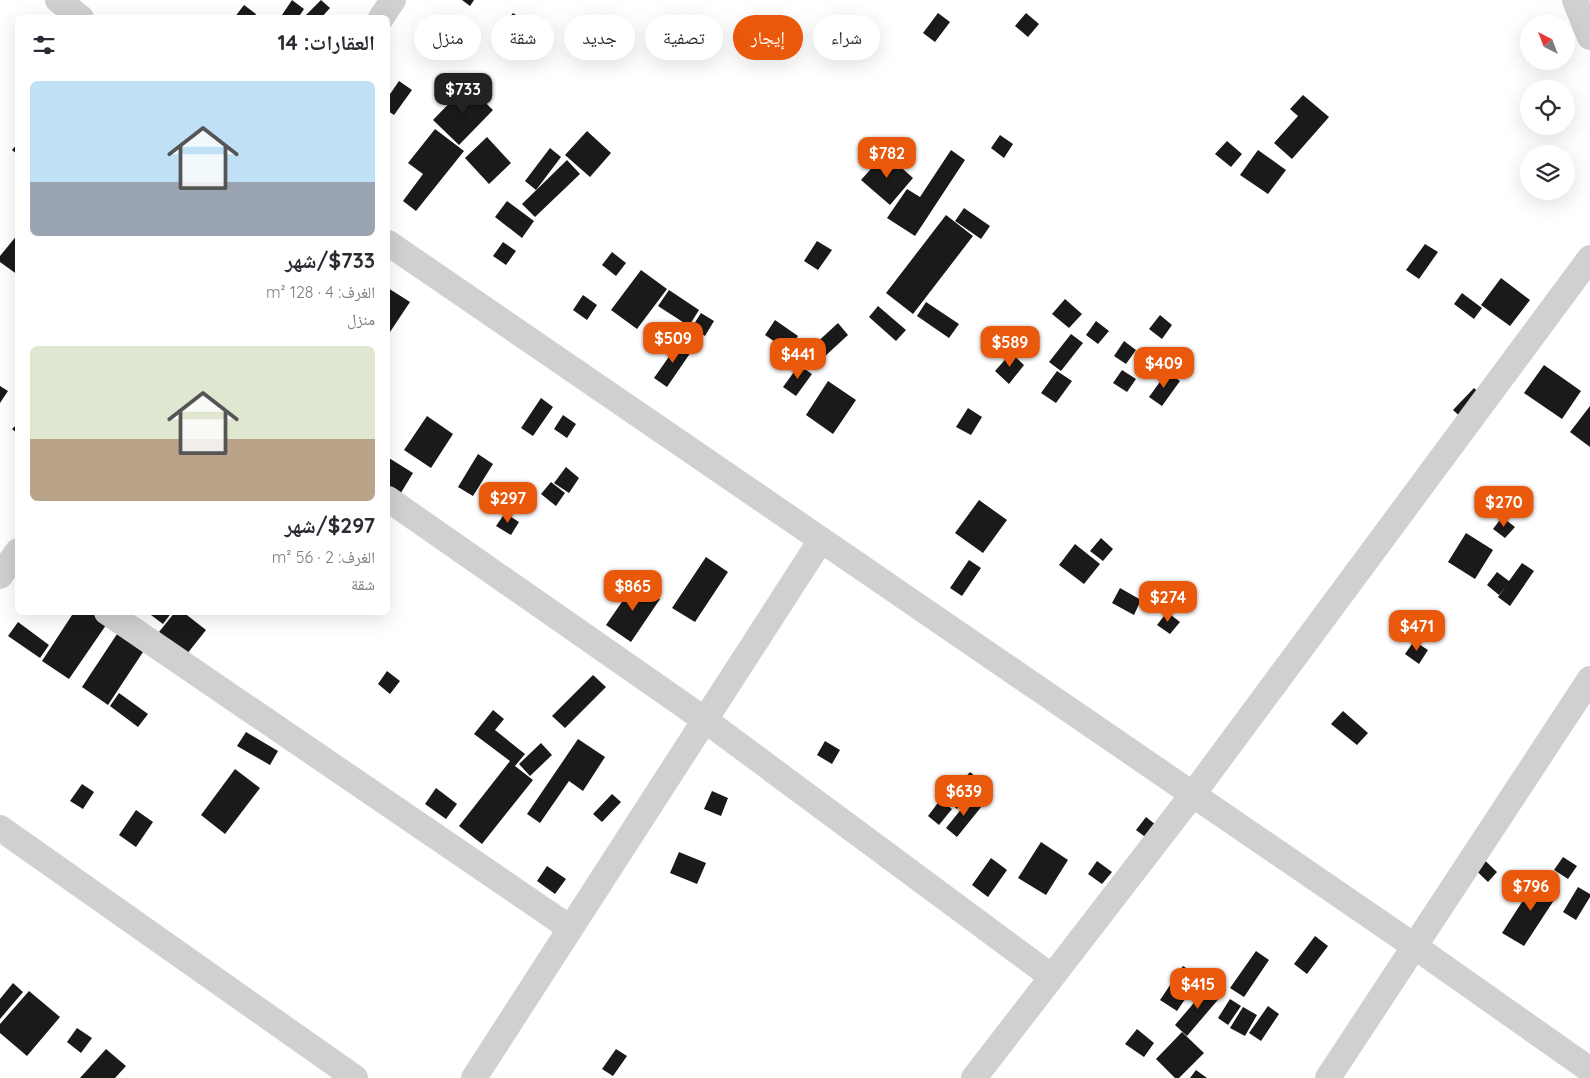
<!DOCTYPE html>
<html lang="ar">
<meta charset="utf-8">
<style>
:root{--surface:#fff;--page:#f2f2f3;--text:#2b2b33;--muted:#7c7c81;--accent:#ea580c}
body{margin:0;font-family:Quicksand,"Noto Naskh Arabic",sans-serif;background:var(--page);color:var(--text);direction:rtl;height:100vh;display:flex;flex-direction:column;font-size:19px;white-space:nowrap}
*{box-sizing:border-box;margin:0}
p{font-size:16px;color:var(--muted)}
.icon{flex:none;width:28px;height:28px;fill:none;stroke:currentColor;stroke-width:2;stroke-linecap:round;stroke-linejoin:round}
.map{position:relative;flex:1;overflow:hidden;direction:ltr}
.side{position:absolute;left:15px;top:15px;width:375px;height:600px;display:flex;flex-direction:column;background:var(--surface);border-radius:8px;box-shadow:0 5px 20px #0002;direction:rtl}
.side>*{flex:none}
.guide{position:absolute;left:405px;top:15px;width:475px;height:45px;direction:rtl;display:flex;gap:10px}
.needle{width:32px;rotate:318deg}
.buttons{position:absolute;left:1520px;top:15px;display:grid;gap:10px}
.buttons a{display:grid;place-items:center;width:55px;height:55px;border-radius:50%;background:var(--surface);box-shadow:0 5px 20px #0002;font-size:25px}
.price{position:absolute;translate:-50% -42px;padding:0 11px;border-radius:10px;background:var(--accent);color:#fff;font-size:16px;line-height:32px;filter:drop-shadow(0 1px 2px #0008)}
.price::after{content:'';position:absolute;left:50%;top:30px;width:15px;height:11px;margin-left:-8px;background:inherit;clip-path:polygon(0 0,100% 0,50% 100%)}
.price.selected{background:#222;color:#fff}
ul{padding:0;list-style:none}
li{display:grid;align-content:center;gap:10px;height:265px;padding:0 15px}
li span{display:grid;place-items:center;height:155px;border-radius:8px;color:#555}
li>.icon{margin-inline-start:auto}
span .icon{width:90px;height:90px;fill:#fffc;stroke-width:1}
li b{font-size:21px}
h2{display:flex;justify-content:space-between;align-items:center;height:60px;padding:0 15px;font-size:21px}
.tag{padding:0 18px;border-radius:22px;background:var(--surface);box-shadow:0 5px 20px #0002;font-size:18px;line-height:45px}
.tag.selected{background:var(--accent);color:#fff}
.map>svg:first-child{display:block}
.building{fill:#1a1a1a}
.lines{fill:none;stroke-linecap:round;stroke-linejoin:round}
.minor{stroke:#d0d0d0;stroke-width:26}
</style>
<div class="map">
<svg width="1590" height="1078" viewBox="0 0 1590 1078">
<rect width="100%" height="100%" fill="#fff"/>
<path class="building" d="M292 0 304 9 298 18H280Z
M321 0 330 8 321 18H303Z
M462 0H474L470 6Z
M244 5 256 14 253 18H234Z
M513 13 526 22 516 35 503 26Z
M938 13 950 22 935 42 923 33Z
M1026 13 1039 24 1028 37 1015 26Z
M399 81 412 90 394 115 388 111V97Z
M467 85 493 110 459 145 433 120Z
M1303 95 1329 117 1292 159 1274 143 1298 116 1290 109Z
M435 129 464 151 416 211 403 201 423 174 408 163Z
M587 131 611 153 590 177 565 155Z
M1000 135 1013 144 1004 158 991 148Z
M487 137 511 163 489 184 465 158Z
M1227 141 1242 154 1231 167 1215 154Z
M18 143V155L12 150Z
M550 148 561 157 536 190 525 181Z
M951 150 965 160 915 236 887 218 907 189 920 197Z
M1258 150 1286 170 1268 194 1240 175Z
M885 153 913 178 890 205 861 180Z
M567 160 580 174 535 217 522 204Z
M507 201 534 221 522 238 495 217Z
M964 208 990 226 981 239 955 221Z
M946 215 973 236 913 314 886 293Z
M18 234V275L0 262V256Z
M817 241 832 250 818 270 804 261Z
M503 242 516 251 506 265 493 256Z
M1425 244 1438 252 1419 279 1406 270Z
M612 252 626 263 616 276 602 265Z
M641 270 667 289 637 329 611 310Z
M1501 278 1530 300 1510 326 1481 305Z
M388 288 410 302 390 332 388 331Z
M669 290 699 310 689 326 658 306Z
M1462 293 1482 308 1474 319 1454 304Z
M583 295 597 305 587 320 573 310Z
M1065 299 1082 314 1069 328 1052 314Z
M926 302 959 324 949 338 917 316Z
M878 306 906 330 896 341 869 317Z
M701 313 714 321 705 336 692 327Z
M1160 315 1172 325 1162 339 1149 329Z
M775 320 798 336 788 351 765 335Z
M1096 321 1109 331 1098 344 1086 335Z
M838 323 848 335 810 370 800 358Z
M1071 334 1083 343 1061 371 1049 362Z
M680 341 693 349 667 387 654 378Z
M1124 341 1136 350 1126 364 1114 356Z
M1011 353 1024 365 1009 384 995 371Z
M799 365 812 374 796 396 783 387Z
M1544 365 1581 391 1562 419 1524 393Z
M1122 370 1136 379 1127 392 1113 383Z
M1057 371 1072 381 1056 403 1041 393Z
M1167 372 1180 381 1162 406 1149 397Z
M828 381 856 400 833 434 806 415Z
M0 386 8 391 0 403Z
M1474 388 1486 399 1465 421 1453 410Z
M541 398 553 407 533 436 521 428Z
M1590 406V447L1570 432Z
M968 408 982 417 971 435 956 427Z
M563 415 576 424 567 438 554 429Z
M427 416 453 434 431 468 404 450Z
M18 423V434L12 429Z
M478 454 493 464 473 496 458 487Z
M389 458 413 473 396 501 388 495Z
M566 467 579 478 569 493 554 483Z
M551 482 565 493 556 506 541 494Z
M504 483 516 491 506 505 494 497Z
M979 500 1007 520 983 553 955 533Z
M505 513 519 522 511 535 496 526Z
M1502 517 1515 527 1505 538 1493 529Z
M1466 533 1493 550 1475 579 1448 562Z
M1101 538 1113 549 1103 561 1090 551Z
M1075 544 1100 564 1084 584 1059 565Z
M706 557 728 572 695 622 672 608Z
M969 560 981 568 962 596 950 588Z
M1522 563 1534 571 1510 606 1498 597 1506 586 1499 595 1487 585 1497 572 1509 581Z
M635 583 660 599 631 642 606 625Z
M1120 588 1141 600 1134 615 1112 603Z
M74 612H115L69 679 42 661Z
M147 612H172L163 624Z
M175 612H183L206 630 183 659 155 637Z
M1167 612 1180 622 1170 634 1157 625Z
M1407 617 1418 627 1406 639 1395 628Z
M18 622 49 645 40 658 8 636Z
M119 631 145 649 108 705 82 687Z
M1414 641 1428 650 1419 664 1405 654Z
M387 671 400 681 390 694 378 684Z
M593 675 606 687 565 728 552 716Z
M119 693 148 714 138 727 110 706Z
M493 710 504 719 495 730 525 754 515 766 533 780 482 844 459 826 510 761 474 734Z
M1343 711 1368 733 1357 745 1331 724Z
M246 732 278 751 270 765 237 746Z
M578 739 605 757 583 791 569 781 540 823 527 814Z
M825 741 840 750 832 764 817 755Z
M541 743 552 755 530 776 519 764Z
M235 769 260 788 225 834 201 815Z
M970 772 982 782 957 809 946 799Z
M82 784 94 792 83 809 70 801Z
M436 788 457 804 446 819 425 804Z
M712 791 728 798 721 816 704 809Z
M612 794 621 802 602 822 593 814Z
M971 797 982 806 957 837 946 828Z
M940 800 952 809 939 825 928 816Z
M136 810 153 822 136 847 119 835Z
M1146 817 1161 829 1152 842 1136 830Z
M1041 842 1068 860 1046 895 1018 878Z
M1472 848 1497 872 1488 882 1463 858Z
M679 852 706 863 697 884 670 873Z
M1563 857 1577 866 1568 879 1554 870Z
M991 858 1007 870 988 897 972 885Z
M1097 861 1112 872 1102 884 1088 874Z
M547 866 566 879 555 894 537 881Z
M1538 877 1560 891 1524 946 1502 933Z
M1578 887 1590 894V897L1576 920 1563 912Z
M1315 936 1328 946 1307 974 1294 964Z
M1256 951 1269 960 1244 997 1230 988Z
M1183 966 1200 977 1177 1011 1160 1000Z
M13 983 23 992 0 1019V999Z
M1210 984 1222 995 1187 1036 1175 1025Z
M29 991 60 1017 27 1056 0 1033V1024Z
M1230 999 1241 1006 1228 1025 1218 1018Z
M1268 1006 1279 1014 1261 1041 1249 1033Z
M1243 1007 1257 1015 1245 1036 1230 1028Z
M77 1028 92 1038 81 1053 67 1042Z
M1137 1029 1154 1043 1144 1057 1125 1044Z
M1182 1032 1204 1053 1179 1078H1175L1156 1059Z
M106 1049 126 1066 115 1078H80Z
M616 1049 627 1056 613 1076 602 1069Z
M1196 1070 1207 1078H1190Z"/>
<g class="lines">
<path class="minor" d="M58 0 81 18
M1575 0 1590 37
M381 18 393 0
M388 243 1414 946 1590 1070
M388 499 705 720 1052 977
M0 576 18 551
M107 612 570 928
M0 828 355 1078
M474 1078 821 540
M974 1078 1193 794 1590 258
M1328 1078 1590 679"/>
</g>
</svg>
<div class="buttons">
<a><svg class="needle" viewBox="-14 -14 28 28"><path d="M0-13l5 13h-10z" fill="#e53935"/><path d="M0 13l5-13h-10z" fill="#7c7c81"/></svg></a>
<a><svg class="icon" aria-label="locate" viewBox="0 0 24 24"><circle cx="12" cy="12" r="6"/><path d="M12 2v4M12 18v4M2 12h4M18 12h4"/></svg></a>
<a><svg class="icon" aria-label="layers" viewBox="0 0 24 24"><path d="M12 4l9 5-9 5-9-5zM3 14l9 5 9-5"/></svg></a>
</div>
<b class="price selected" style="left:463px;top:115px">$733</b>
<b class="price" style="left:887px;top:179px">$782</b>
<b class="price" style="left:673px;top:364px">$509</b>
<b class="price" style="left:1010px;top:368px">$589</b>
<b class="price" style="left:798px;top:380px">$441</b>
<b class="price" style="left:1164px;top:389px">$409</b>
<b class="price" style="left:508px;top:524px">$297</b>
<b class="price" style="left:1504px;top:528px">$270</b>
<b class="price" style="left:633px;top:612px">$865</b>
<b class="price" style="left:1168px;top:623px">$274</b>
<b class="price" style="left:1417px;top:652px">$471</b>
<b class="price" style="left:964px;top:817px">$639</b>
<b class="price" style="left:1531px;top:912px">$796</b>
<b class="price" style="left:1198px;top:1010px">$415</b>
<div class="guide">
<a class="tag">شراء</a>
<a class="tag selected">إيجار</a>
<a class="tag">تصفية</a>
<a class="tag">جديد</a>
<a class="tag">شقة</a>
<a class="tag">منزل</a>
</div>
<section class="side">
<h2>العقارات: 14<svg class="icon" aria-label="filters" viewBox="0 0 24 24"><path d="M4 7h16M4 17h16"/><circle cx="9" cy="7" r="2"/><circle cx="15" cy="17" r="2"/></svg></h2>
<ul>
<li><span style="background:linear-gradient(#bfe0f5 65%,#9aa5b1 0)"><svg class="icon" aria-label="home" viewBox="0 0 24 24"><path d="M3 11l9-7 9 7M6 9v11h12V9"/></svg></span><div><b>$733/شهر</b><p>الغرف: 4 · 128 m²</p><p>منزل</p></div></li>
<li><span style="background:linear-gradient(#dfe7d0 60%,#b9a48a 0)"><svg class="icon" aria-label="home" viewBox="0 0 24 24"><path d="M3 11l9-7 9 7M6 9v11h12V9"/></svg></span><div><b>$297/شهر</b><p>الغرف: 2 · 56 m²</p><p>شقة</p></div></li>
</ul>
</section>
</div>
